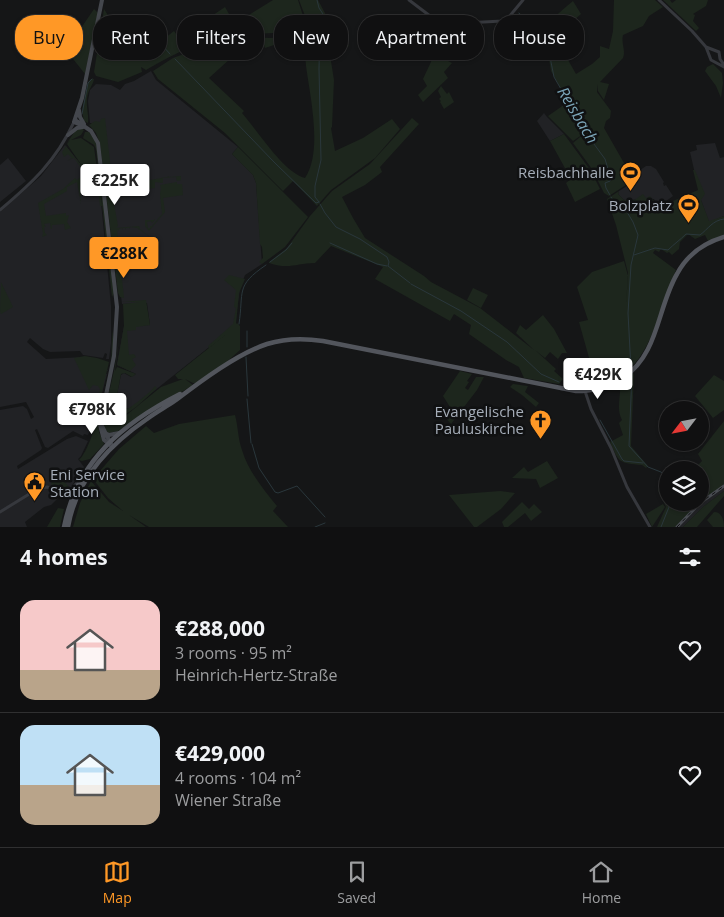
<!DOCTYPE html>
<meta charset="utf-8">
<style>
:root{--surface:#101011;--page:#1e1e1f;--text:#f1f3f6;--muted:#9c9d9f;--line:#303031;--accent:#ff9826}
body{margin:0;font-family:"Open Sans",sans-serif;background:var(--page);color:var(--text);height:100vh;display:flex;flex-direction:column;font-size:19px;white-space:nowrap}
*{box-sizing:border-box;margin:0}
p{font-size:16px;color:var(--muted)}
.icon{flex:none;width:28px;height:28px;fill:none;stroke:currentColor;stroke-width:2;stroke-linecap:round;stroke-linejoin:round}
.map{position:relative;height:527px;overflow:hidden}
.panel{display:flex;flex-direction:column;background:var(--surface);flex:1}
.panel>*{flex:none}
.guide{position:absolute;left:15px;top:15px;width:695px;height:45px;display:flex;gap:10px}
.needle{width:32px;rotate:238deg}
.controls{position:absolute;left:659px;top:401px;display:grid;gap:10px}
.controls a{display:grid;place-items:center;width:50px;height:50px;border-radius:50%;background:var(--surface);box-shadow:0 1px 4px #0004,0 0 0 1px var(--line);font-size:25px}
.price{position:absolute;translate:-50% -42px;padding:0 11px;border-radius:5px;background:#fff;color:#222;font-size:16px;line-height:32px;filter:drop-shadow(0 1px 2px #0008)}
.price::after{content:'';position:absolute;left:50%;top:30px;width:15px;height:11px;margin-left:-8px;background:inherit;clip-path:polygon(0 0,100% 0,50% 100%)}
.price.current{background:var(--accent);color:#111}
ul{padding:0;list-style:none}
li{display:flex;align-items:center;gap:15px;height:125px;padding:0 20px}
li+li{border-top:1px solid var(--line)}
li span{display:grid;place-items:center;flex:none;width:140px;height:100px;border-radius:15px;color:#555}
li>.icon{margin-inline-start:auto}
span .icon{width:60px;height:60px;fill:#fffc;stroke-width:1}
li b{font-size:21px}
h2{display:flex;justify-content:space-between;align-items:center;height:60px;padding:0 20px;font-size:21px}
.chip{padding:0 18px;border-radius:20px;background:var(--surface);box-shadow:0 1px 4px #0004,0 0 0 1px var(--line);font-size:18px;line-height:45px}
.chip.current{background:var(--accent);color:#111}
.dock{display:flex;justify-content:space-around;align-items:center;height:70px;border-top:1px solid var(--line);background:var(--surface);font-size:14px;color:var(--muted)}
.dock a{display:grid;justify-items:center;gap:2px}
.dock .current{color:var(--accent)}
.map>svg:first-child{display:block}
.built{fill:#212225}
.green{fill:#1d261d;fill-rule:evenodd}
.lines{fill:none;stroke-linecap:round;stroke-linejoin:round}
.stream{stroke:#2a373c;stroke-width:1}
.tertiary{stroke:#36383d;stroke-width:3}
.secondary{stroke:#44474d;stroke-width:4}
.primary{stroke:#52555c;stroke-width:4.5}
.rail-casing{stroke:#494c52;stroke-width:3}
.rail{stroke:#101112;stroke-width:1;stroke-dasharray:4;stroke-linecap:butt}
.labels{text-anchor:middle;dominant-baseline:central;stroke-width:5;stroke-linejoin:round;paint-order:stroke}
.poi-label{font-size:15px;fill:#a6aeb9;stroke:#101112;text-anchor:end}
.water-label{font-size:16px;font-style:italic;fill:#7aa3b6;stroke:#101112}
</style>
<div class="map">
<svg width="724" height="527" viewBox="0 0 724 527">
<rect width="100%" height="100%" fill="#151617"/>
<path class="built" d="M151 71 156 80 238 147 232 154 253 175 256 183 262 264 245 275 240 288 235 324 218 340 134 407 133 406 129 409 125 408 122 412 120 413 119 411 121 406V403L116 399 121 375 124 373 131 377 136 374 117 365 124 326 150 325 147 303 122 304 100 124 90 123 88 101 90 90 96 84 111 85 120 90 125 84 134 81Z
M544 113 547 117 564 134 550 141 537 121Z
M715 143 720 158 724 157V216L709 222 701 200 690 152 697 150 696 145Z
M65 145 87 172 98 171 111 306V343L109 359H106L107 354 105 353 103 358 83 355 80 351 50 352 43 349 30 338 27 342 46 359 84 357 97 359 108 371H106L105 374H107L97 412 91 413 86 419V425L90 430 88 435 84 434 83 436 73 431 48 448 45 447 37 429 35 430 42 448 41 450 17 466 18 469 67 439 76 436 88 441 81 456 78 459 84 467 71 487 63 490 60 496 51 505 44 507 25 522 27 527H0V410L23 406 27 409 31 419 34 417 26 402 0 407V212L41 176Z
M8 158 26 181 0 202V165Z
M646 166H651L656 169 664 182 663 183 664 186 666 185 673 196 662 204 660 201 657 205 654 199 624 200 618 194 619 191 632 183 633 175Z
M724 485V491L704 506 683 527H675L694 507Z"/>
<path class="green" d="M273 0H298L305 22 273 33 253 34 244 18Z
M299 0H318L326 15 307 21Z
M614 0H655L663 7 649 16 643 26 623 35C621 44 626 50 623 58L600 82 609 84 604 100 598 91V84L597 92 611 111 610 118 606 121 604 128 632 177V181L609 196 604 193 592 169 573 143 586 132 573 141 548 116 568 102 551 71 548 53 533 44 530 30 518 14 520 13 526 26 539 16 543 20 540 23 543 26 533 34V35C548 24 559 12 573 1L581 14 555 37 576 74 592 64 600 57V46L609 49 613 31Z
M663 0H670L672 3 676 0H708L706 6 693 14 695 15 693 21 699 28 696 31Z
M225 7 240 33C205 38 175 53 146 70L141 67 142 72 118 82 96 76 94 72 104 9 119 33 133 21 140 28 143 23 160 42 174 31 179 38Z
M94 9 98 13 85 74 66 50Z
M332 17 349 46 330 55 334 80 332 127 331 128 335 151 363 138 392 119 400 129 375 158 331 190 317 206 293 181 283 191 225 133 158 79 153 71 173 58 220 41 239 37 272 38 302 28 305 35 304 28ZM304 35C305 46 305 56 306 66 310 96 323 152 305 178 284 173 257 130 242 113L244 111 209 78 231 58 262 40 265 48Z
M446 44 450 46 442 58 452 63 444 72 448 78 423 102 418 95 427 86 423 79 437 49 441 52Z
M713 64 722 73 723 83 721 98 716 86 705 71 707 67Z
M91 79H94C93 85 88 90 87 98 86 107 89 115 88 123L84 121 82 110 88 82Z
M441 86 447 94 449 92 454 102 444 109 440 102 441 101 439 99 441 97 438 91Z
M105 118 112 179 110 181 118 226 116 228 139 226 140 229 150 237 137 228 130 227 129 229V228H126L125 230V228H123L122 230V228L119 229V231L117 229 124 298 120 297 118 293 100 144 96 133 89 125 95 121 100 122 101 119Z
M412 118 419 124 380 167 382 172 365 185 342 197 353 218 365 238 424 276 431 282 480 308 534 350 516 333 520 325 526 330 543 315 554 329 567 353H562L558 359 550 352 545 358 535 350 556 369 554 371 563 379 559 384 524 378 519 367 506 360 469 334 471 325 454 314 450 321 375 279 383 267 331 246 315 263C296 263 290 270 269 263V262L287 248 310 216 332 191 370 164Z
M81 128 84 130 81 135 71 140 81 138 94 147 102 206H100L98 188 89 186V184H94L92 179H85L84 185 80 186 81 204 77 182 67 187V191L44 204 46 216 66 213V216L69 215 67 222 71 228 65 230 64 224 52 225V229H51L50 223 44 224 46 227H44L45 233 47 235 42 237 43 234 38 203 63 189 75 178 77 180 85 173 74 158 67 161 72 158 68 154 64 157 62 152 66 146 87 173 67 144 70 140 67 143 75 131Z
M85 132H89L97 143 114 293 112 297 96 149 94 145 83 138Z
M564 134 591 171 600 189 575 202 566 183 571 179 550 141Z
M238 147 308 217 285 247 262 264 259 262 263 258 262 247 260 244 256 183 253 175 232 154Z
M693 170H695L705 194 701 200 709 221 724 216V235L708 241 705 235 695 239 688 234 680 242 679 249 672 255 669 252 667 253 661 249 659 252 655 250 653 253 676 270C654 319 651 382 585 388L582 378 593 372 579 322 588 320 577 287 592 272 624 261 628 276 626 306 628 273 616 225 607 199 619 191 618 194 624 200 632 199 633 201 643 194 646 198 650 196 657 205 655 209 698 190Z
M169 176V177L181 176V180L177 181 176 177 163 178V183L155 182V188L145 189 143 184 139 182 167 177Z
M177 182V184H182L183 195 163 198 165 212 149 231 145 226V220H154L155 219V220L152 223 151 221 147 222 148 228H150V226H152L162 214 160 194 161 188 160 185Z
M229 275 245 279 239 293 236 324 237 323 240 326V350L221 367 196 383H193L185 379 193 385 118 431 108 433 104 427 103 417 117 418 124 417 161 387 183 379H178L175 375 234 328 209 348 208 346 233 324 236 308 234 307 236 290 224 280Z
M1 282 13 307 1 314 0 311Z
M473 288 488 295 481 308 467 300Z
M146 300 150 325 136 327V330L127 331 129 355 134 354 136 357 132 359 136 365 130 371 117 365 124 326 123 304 139 302H122Z
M113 331V354L98 421 99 432 104 444 90 459 82 461 79 460C93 448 108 381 111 362 112 352 111 340 113 331Z
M120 332 115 371 117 367 136 374 132 377 125 373 121 374 116 400 127 409C132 407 152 391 155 386L157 388C147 397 129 416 117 417L115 416V408L109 400 114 410 113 417 104 415 115 366Z
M85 356 97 358 109 362 99 405H97L100 389 98 386 93 385 89 390 74 358Z
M460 371 472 374 467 381 469 382 465 388 468 390 476 377H484L477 390 451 424 444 416 450 407 443 396Z
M634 373 631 446 648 466 646 468 642 465C619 463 619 463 610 442L623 435 619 423 622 420C616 409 621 397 620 385L614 387 615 386Z
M714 375 724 381V410L713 418 695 396Z
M513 384 528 386 525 392 539 403 536 407 522 395 510 387Z
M235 415C238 426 238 439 242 450 248 471 264 490 277 506L273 511 288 527H149L129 515 146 527H73L80 503 91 481 109 502 123 511 108 498 93 479 119 449 146 426 154 433 179 424Z
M724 421V485L700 502V470H693L702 461 698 454Z
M547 461 558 478 540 488 536 479 512 478 524 467 528 472Z
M67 471 60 480 62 481 63 480 70 488C63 490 55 490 51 484L52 481Z
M666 480 667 481 668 502 699 503 675 527H657L666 507 658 491 660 484 664 485Z
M500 491 515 493 501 509 477 527H474L449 495Z
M724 491V496L697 527H683L704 506Z
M522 502 529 509 534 504 542 512 531 521 525 513 508 527H504L502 522Z
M663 504 665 507 652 527 646 514Z
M58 508 64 509 60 527H47Z
M714 512C722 512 724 520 724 527H713L707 520Z"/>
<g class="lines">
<path class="stream" d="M317 0 319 8 323 14
M519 13C526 22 531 32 534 43L549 52 554 77 569 103 572 104 588 132 594 144 605 159 611 179 610 181 605 183 606 188 610 195
M145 26 170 54
M175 59 274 162 316 203 319 202
M82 114 88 83 92 79
M611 197 619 209 627 212 633 222 638 235 631 265 628 313 631 369
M319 202 315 197V186L321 160 319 69 320 23
M320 204 325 213 336 227 360 239 387 257 389 262 388 266 410 283
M330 243 377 264 387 266
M634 255 655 248 668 250C674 244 680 240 686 234L700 235C708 229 713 220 724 219
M270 262 286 250 292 243
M411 284 461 311 507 342 541 374 559 382
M239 324C244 291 235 286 266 265
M247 347V331
M246 357 248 396
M632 373 629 446 648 467 661 472 668 478
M247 399 251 443
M600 420 622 459 624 461 643 463
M252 444 259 468 275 492 278 493 297 486 325 517
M315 527 325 523
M661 527 671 502"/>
<path class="tertiary" d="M409 0 438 22 447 24 502 21 508 18 523 0
M659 0 692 31 706 47 711 60 724 67
M706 47 719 52 720 59 724 65
M0 210C32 183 56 161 74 122
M585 391 591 409 611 448 627 487 650 527
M62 491 70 490 78 482
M0 512 39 488 47 487 72 495"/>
<path class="secondary" d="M79 110 80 117 84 124
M75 120 91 131 98 143 117 307 114 356 100 425 104 440 110 445
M85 127 74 122 82 98 102 0
M68 135 77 128 83 127
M102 426 111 444
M105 433 109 435 119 433"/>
<path class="primary" d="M64 527C77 461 123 423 180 394
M68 527C76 480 109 445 147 419 156 412 166 407 176 400 201 381 237 354 267 344 286 338 304 338 323 341L576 391C593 391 609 387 623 378 659 354 657 308 677 274 687 255 704 243 724 237"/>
<defs>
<path id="rail" d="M677 527 700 503 724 486"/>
</defs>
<use href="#rail" class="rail-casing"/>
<use href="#rail" class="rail"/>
</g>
<defs>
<symbol id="stadium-pin" viewBox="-11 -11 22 30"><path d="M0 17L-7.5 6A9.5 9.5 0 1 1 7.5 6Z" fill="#ff9826" stroke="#101112"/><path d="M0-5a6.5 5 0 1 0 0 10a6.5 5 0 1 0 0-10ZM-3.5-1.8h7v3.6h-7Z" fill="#111"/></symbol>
<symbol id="church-pin" viewBox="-11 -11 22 30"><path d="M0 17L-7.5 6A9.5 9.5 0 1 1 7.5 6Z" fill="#ff9826" stroke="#101112"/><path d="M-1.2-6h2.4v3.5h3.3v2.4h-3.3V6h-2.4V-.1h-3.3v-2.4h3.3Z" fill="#111"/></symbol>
<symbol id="civic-pin" viewBox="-11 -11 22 30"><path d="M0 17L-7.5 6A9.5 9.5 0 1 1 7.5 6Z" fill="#ff9826" stroke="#101112"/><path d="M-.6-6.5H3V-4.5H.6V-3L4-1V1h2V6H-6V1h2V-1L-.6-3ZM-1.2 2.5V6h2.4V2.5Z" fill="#111"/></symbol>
</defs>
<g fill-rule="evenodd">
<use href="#stadium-pin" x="618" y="160" width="25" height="34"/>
<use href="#stadium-pin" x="676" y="192" width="25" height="34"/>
<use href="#church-pin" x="528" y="408" width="25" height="34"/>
<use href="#civic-pin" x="22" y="470" width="25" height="34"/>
</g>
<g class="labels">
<g class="poi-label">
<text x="614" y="172">Reisbachhalle</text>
<text x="672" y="205">Bolzplatz</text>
<text x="524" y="411">Evangelische<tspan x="524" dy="17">Pauluskirche</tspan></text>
<text x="50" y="474" text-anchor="start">Eni Service<tspan x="50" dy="17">Station</tspan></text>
</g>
<g class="water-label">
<text transform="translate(578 115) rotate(59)">Reisbach</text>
</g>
</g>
</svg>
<div class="controls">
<a><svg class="needle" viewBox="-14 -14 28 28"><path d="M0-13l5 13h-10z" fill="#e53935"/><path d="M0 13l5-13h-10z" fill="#9c9d9f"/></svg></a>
<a><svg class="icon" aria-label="layers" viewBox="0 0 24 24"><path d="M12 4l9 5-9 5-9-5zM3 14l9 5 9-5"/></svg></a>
</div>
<b class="price" style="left:115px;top:206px">€225K</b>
<b class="price current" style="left:124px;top:279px">€288K</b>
<b class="price" style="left:598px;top:400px">€429K</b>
<b class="price" style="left:92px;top:435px">€798K</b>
<div class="guide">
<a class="chip current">Buy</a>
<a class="chip">Rent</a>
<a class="chip">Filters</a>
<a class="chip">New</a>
<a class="chip">Apartment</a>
<a class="chip">House</a>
</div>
</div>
<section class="panel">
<h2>4 homes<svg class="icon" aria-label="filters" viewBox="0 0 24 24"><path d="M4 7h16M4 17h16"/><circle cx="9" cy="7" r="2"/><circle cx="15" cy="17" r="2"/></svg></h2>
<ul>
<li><span style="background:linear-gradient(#f6c9c9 70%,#b9a48a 0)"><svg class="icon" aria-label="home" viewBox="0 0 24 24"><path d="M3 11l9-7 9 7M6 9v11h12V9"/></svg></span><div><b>€288,000</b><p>3 rooms · 95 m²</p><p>Heinrich-Hertz-Straße</p></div><svg class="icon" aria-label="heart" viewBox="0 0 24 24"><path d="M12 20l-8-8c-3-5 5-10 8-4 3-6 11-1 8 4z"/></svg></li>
<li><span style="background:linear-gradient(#bfe0f5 60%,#b9a48a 0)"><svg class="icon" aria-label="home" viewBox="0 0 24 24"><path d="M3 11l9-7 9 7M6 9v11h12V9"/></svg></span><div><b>€429,000</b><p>4 rooms · 104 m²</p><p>Wiener Straße</p></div><svg class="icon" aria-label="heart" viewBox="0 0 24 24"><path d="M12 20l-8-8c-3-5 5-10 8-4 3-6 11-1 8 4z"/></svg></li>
</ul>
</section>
<nav class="dock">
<a class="current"><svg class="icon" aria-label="map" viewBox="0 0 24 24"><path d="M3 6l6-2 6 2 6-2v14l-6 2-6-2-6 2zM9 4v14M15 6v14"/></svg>Map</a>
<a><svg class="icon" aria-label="saved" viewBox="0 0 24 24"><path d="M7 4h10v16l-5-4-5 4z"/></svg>Saved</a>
<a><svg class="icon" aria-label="home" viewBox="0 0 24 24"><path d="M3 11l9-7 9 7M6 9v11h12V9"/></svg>Home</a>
</nav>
